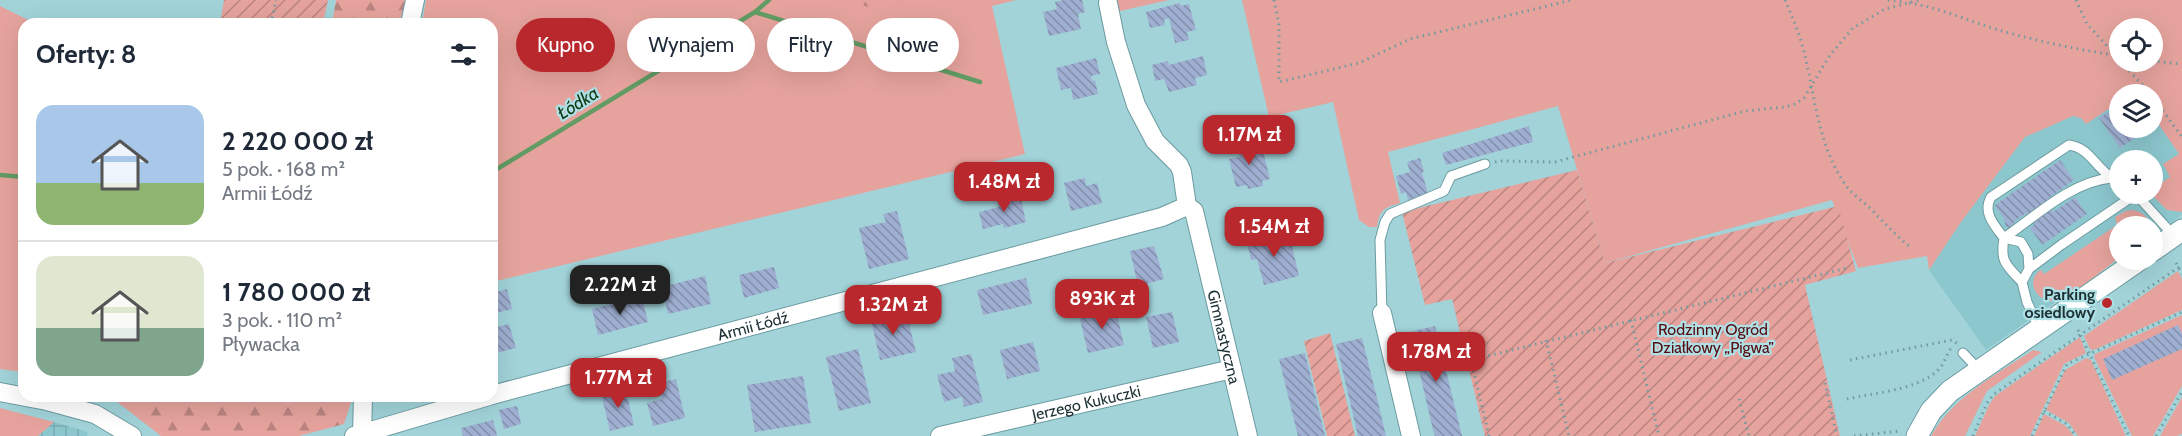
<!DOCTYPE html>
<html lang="pl">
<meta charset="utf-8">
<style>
:root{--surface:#fff;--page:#f6f6f7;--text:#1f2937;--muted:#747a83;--line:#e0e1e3;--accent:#b8282d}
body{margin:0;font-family:Cabin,sans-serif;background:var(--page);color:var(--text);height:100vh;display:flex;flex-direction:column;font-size:22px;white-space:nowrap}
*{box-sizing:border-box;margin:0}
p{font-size:20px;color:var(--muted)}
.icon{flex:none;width:33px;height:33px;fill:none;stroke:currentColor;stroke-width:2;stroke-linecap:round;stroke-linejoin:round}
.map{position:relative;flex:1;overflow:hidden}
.sheet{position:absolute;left:18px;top:18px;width:480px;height:384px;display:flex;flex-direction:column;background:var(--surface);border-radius:18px;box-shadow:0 6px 24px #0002}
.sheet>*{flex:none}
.hud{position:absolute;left:516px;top:18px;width:570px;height:54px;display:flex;gap:12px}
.buttons{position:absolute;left:2109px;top:18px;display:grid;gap:12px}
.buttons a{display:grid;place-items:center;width:54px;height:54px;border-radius:50%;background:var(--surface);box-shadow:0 6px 24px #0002;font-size:30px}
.price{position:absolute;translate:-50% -51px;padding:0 14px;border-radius:12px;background:var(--accent);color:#fff;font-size:20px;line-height:39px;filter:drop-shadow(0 2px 3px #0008)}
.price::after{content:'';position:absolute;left:50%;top:36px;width:18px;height:14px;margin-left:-9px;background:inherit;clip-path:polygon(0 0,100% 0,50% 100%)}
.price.on{background:#222;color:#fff}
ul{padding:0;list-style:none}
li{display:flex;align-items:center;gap:18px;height:150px;padding:0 18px}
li+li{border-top:2px solid var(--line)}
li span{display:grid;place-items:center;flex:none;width:168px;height:120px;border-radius:18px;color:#555}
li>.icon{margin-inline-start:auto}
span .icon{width:72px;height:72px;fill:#fffc;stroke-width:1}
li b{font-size:26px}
h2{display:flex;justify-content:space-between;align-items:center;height:72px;padding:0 18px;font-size:26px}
.tag{padding:0 21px;border-radius:27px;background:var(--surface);box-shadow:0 6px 24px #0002;font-size:21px;line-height:54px}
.tag.on{background:var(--accent);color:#fff}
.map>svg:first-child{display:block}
.built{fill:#8cc7ce;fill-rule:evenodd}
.industrial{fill:url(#industrial-grid)}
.green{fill:#e6a39d;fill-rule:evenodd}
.forest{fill:url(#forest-firs)}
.garden{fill:url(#garden-furrows)}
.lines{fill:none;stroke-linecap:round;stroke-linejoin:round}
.stream{stroke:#629b63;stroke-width:4.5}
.building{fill:url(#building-back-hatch)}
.service-casing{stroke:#6b9ba0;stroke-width:11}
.minor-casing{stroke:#6b9ba0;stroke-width:20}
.tertiary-casing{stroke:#6b9ba0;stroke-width:23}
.path{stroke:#739a9f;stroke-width:3;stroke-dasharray:1.5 4.5;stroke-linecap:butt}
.service{stroke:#fff;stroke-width:9}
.minor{stroke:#fff;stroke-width:18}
.tertiary{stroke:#fff;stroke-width:21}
.poi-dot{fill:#b8282d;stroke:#aee0e6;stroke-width:2}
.labels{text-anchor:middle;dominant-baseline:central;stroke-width:4.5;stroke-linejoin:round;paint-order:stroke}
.poi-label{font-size:16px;font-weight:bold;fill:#1e3234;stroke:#aee0e6;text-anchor:end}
.street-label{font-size:16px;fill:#1e3234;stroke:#aee0e6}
.park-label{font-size:16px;fill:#560c0f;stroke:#aee0e6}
.water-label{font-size:18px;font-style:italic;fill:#0f3913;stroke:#aee0e6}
</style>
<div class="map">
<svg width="2182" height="436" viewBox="0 0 2182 436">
<defs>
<pattern id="industrial-grid" width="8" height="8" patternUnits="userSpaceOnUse" patternTransform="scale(1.5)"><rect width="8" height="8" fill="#8cc7ce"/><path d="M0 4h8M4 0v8" fill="none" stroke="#78abb2"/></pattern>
<pattern id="forest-firs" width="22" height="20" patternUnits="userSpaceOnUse" patternTransform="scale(1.5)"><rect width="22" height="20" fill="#e6a39d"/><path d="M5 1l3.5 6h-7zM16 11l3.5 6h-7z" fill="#ba8581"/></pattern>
<pattern id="garden-furrows" width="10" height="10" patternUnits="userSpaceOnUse" patternTransform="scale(1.5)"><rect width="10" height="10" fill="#e6a39d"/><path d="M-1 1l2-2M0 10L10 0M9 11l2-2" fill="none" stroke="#ba8581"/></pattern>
<pattern id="building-back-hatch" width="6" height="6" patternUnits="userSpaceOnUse" patternTransform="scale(1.5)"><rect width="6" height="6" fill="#9fafd1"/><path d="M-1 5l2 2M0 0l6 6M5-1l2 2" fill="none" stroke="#818faa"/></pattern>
</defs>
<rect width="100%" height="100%" fill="#a1d3d9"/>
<path class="built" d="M2134 87 2139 94H2120V128H2152L2153 114 2182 158V215L2153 235 2152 226H2120L2119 258 1986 350 1929 270 1961 222 2025 137ZM2120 160H2152V194H2120Z"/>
<path class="industrial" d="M54 422 88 432 87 436H38Z"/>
<path class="green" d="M426 0H1016L992 6 1025 154 492 282V24H422Z
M1099 0H1169L1102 15Z
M1242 0H2182V212L2167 210 2151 194H2152L2153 189 2170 177 2163 164 2179 154 2153 116 2152 94H2137L2135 91 2130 94H2120L2119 102 2086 124 2081 118 2073 116 2025 137 1961 222 1929 270 1927 256 1858 268 1832 200 1605 263 1558 106 1388 152 1400 203C1384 208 1380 209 1377 227H1369L1359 220 1333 102 1269 117ZM2120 28H2152V62H2120Z
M0 6 36 24H24V372L0 369Z
M2133 210C2142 212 2149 217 2150 226H2120L2119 258C2105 268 2072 296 2058 300 2039 306 2023 281 2041 270L2044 274 2117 225 2115 217 2126 211Z
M2178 271 2182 279V310L2094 350 2090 349 2084 336Z
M2182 315V386L2153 436H2132L2094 357 2095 354Z
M2080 337 2086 353 2064 364 2030 436H1975L1989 405 1995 396Z
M2033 350 2042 352 1987 391 1965 436H1931C1954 396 1996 375 2033 350Z
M2086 358 2091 360 2126 436H2078L2069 423 2046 410 2065 370Z
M2182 397V434L2177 436H2160Z
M0 408 54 422 38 436H0Z
M2044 414 2066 426 2074 436H2034Z"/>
<path class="forest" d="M336 0H405L400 24H332Z
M845 0H904L878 10Z
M113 396H353L344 424 299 436H161L111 397Z"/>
<path class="garden" d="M224 0H328L323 24H220Z
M1577 170 1605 263 1838 206 1856 271 1805 285 1840 436H1485L1452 299 1425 305 1402 212Z
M1330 333 1355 436H1327L1304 341Z"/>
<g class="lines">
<path class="stream" d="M755 12 980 82
M492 172 755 12 769 0
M0 175 24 177"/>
</g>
<path class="building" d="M1064 0H1082L1085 12 1078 14 1081 29 1049 36 1043 12 1057 9 1055 2Z
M1180 3 1181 6 1189 4 1196 30 1187 32 1189 40 1175 43 1169 18 1164 20 1165 25 1150 28 1146 12Z
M1203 56 1207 75 1195 78 1197 85 1169 92 1164 79 1155 81 1152 65 1168 61 1169 65Z
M1096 58 1100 74 1091 76 1092 81 1095 80 1098 94 1073 100 1071 88 1061 90 1056 68Z
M2120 104V128H2150L2120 148 2099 118Z
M1529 126 1533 142 1446 165 1442 153Z
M1252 139 1255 153 1263 151 1270 179 1262 181 1263 186 1248 189 1247 185 1236 187 1229 159 1240 157 1236 143Z
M1420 158 1424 171 1422 173 1428 193 1408 200 1406 192 1401 194 1396 176 1410 172 1407 162Z
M2060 160 2074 180 2046 200 2053 212 2075 197 2087 214 2042 245 2030 228 2034 225 2026 213 2015 221 2010 228 2006 227 2004 219 1995 205Z
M1085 178 1086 186 1097 183 1102 203 1071 211 1064 183Z
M1020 194 1026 222 1004 228 1003 224 983 229 979 212 999 207 997 199Z
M897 211 909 259 869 269 859 228 886 222 883 214Z
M1289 233 1299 276 1264 285 1257 259 1251 260 1247 242Z
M1154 246 1164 279 1138 286 1130 251Z
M774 267 779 288 744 298 739 275Z
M705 276 711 304 668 314 662 287Z
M1026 278 1032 304 983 315 977 290Z
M507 289 512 309 495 313 492 293Z
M642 297 648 322 598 335 592 309Z
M1115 306 1124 345 1088 353 1079 315Z
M906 312 916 352 880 360 871 320Z
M1172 312 1179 342 1153 348 1146 317Z
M509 324 516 348 492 354V328Z
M2178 325 2182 333V349L2112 380 2103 359Z
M1435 326 1450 387 1462 436H1435L1434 434 1410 332Z
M1362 338 1377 398 1386 436H1358L1341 364 1336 344Z
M1033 342 1040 371 1007 379 1000 350Z
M858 349 871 403 839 411 826 357Z
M1305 353 1310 373 1325 436H1298L1294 420 1279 359Z
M971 354 983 402 964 407 962 397 944 402 937 375 955 371 952 358Z
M803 376 811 423 755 432 747 385Z
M676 379 685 418 653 426 647 403 662 399 659 383Z
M625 387 634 425 610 431 601 393Z
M517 406 521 424 504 429 499 410Z
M493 420 497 436H463L461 428Z"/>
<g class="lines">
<defs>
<path id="service" d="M2136 194 2174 236
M2029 269 2028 254 2021 242 2004 238C1995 226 1982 213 1991 197L2069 145C2093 148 2097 175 2120 180
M2022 282C2006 265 2000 262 2004 238 2036 216 2071 182 2111 178
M1382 313 1380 240 1385 222 1390 214 1444 191 1451 176 1485 164
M2039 328 2027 302 2022 282 2029 269 2061 245 2136 194
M1963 353 1979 370"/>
<g id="minor">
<path d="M1108 3 1116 42 1136 105 1155 141 1179 165 1182 172 1187 206"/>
<path d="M410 24 415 0"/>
<path id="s1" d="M1187 206 1194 211 1248 436"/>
<path d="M1382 313 1411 436"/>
<path d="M0 392 47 401 95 414 132 436"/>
<path id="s2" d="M492 395 1162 217 1187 206"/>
<path d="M354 436 489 396"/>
<path d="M362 436 363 396"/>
<path id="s3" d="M940 436 1232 369"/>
</g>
<path id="tertiary" d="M2152 251 2182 230
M1917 436 1931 411 1950 391 2139 260"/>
</defs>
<use href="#service" class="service-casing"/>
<use href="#minor" class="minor-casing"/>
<use href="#tertiary" class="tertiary-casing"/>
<path class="path" d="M1274 0 1279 25V82L1359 63 1410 39 1572 0
M1785 0C1792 17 1800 34 1804 52 1815 95 1818 146 1845 184 1852 195 1862 200 1871 209 1884 223 1897 236 1911 248
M1888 0 1903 2
M2076 0 2087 24 2120 60
M1909 3C1941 8 1971 22 2002 31 2041 42 2080 50 2120 56
M271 24 276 0
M2152 61 2182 64
M2121 62 2151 94
M2152 96 2182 137
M1495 162 1502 161 1555 162 1745 111 1785 107 1795 104 1804 98 1830 55 1853 28 1885 9 1920 0
M2176 263 2182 274
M1631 320 1659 436
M2078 330 2129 436
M1546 340 1569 436
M1850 360 1952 340 1958 344
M1825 383 1837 436
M1739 399 1749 436
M1847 399C1873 393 1917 390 1937 371 1945 364 1946 354 1952 347
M2044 411 2067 424 2076 436
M1489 436 1471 360 1847 268
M1854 436 1900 431
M1973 436 1987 403 1994 394 2182 265
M2032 436 2067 364 2182 312
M2156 436 2182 392"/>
<use href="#service" class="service"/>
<use href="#minor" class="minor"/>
<use href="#tertiary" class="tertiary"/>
</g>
<circle class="poi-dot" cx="2107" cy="303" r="6"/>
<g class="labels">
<g class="poi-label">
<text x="2095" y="294">Parking<tspan x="2095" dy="18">osiedlowy</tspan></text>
</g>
<g class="street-label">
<text stroke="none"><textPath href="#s2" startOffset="270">Armii Łódź</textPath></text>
<text stroke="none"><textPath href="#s1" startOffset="138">Gimnastyczna</textPath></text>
<text stroke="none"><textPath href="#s3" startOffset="150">Jerzego Kukuczki</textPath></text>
</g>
<g class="park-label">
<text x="1713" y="329">Rodzinny Ogród<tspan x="1713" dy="18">Działkowy „Pigwa”</tspan></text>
</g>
<g class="water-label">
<text transform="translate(578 103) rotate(-32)">Łódka</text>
</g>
</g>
</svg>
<div class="buttons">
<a><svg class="icon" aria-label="locate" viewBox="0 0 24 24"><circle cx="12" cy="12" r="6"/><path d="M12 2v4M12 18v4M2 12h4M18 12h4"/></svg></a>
<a><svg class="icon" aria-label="layers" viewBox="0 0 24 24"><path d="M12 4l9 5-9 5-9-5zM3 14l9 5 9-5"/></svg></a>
<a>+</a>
<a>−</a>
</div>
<b class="price" style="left:1249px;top:166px">1.17M zł</b>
<b class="price" style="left:1004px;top:213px">1.48M zł</b>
<b class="price" style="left:1274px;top:258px">1.54M zł</b>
<b class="price on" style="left:620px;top:316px">2.22M zł</b>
<b class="price" style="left:1102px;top:330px">893K zł</b>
<b class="price" style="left:893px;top:336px">1.32M zł</b>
<b class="price" style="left:1436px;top:383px">1.78M zł</b>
<b class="price" style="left:618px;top:409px">1.77M zł</b>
<div class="hud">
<a class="tag on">Kupno</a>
<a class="tag">Wynajem</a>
<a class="tag">Filtry</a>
<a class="tag">Nowe</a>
</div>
<section class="sheet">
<h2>Oferty: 8<svg class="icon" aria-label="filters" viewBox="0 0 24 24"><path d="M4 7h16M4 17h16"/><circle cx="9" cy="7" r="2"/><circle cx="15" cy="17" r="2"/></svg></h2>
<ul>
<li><span style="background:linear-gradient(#a9c7e8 65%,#8fb573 0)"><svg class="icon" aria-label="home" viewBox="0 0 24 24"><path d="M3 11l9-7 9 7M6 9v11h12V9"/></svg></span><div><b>2 220 000 zł</b><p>5 pok. · 168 m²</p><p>Armii Łódź</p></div></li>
<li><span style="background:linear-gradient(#dfe7d0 60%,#7fa58c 0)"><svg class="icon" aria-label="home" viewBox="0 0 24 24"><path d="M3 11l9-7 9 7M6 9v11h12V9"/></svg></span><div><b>1 780 000 zł</b><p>3 pok. · 110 m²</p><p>Pływacka</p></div></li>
</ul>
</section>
</div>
